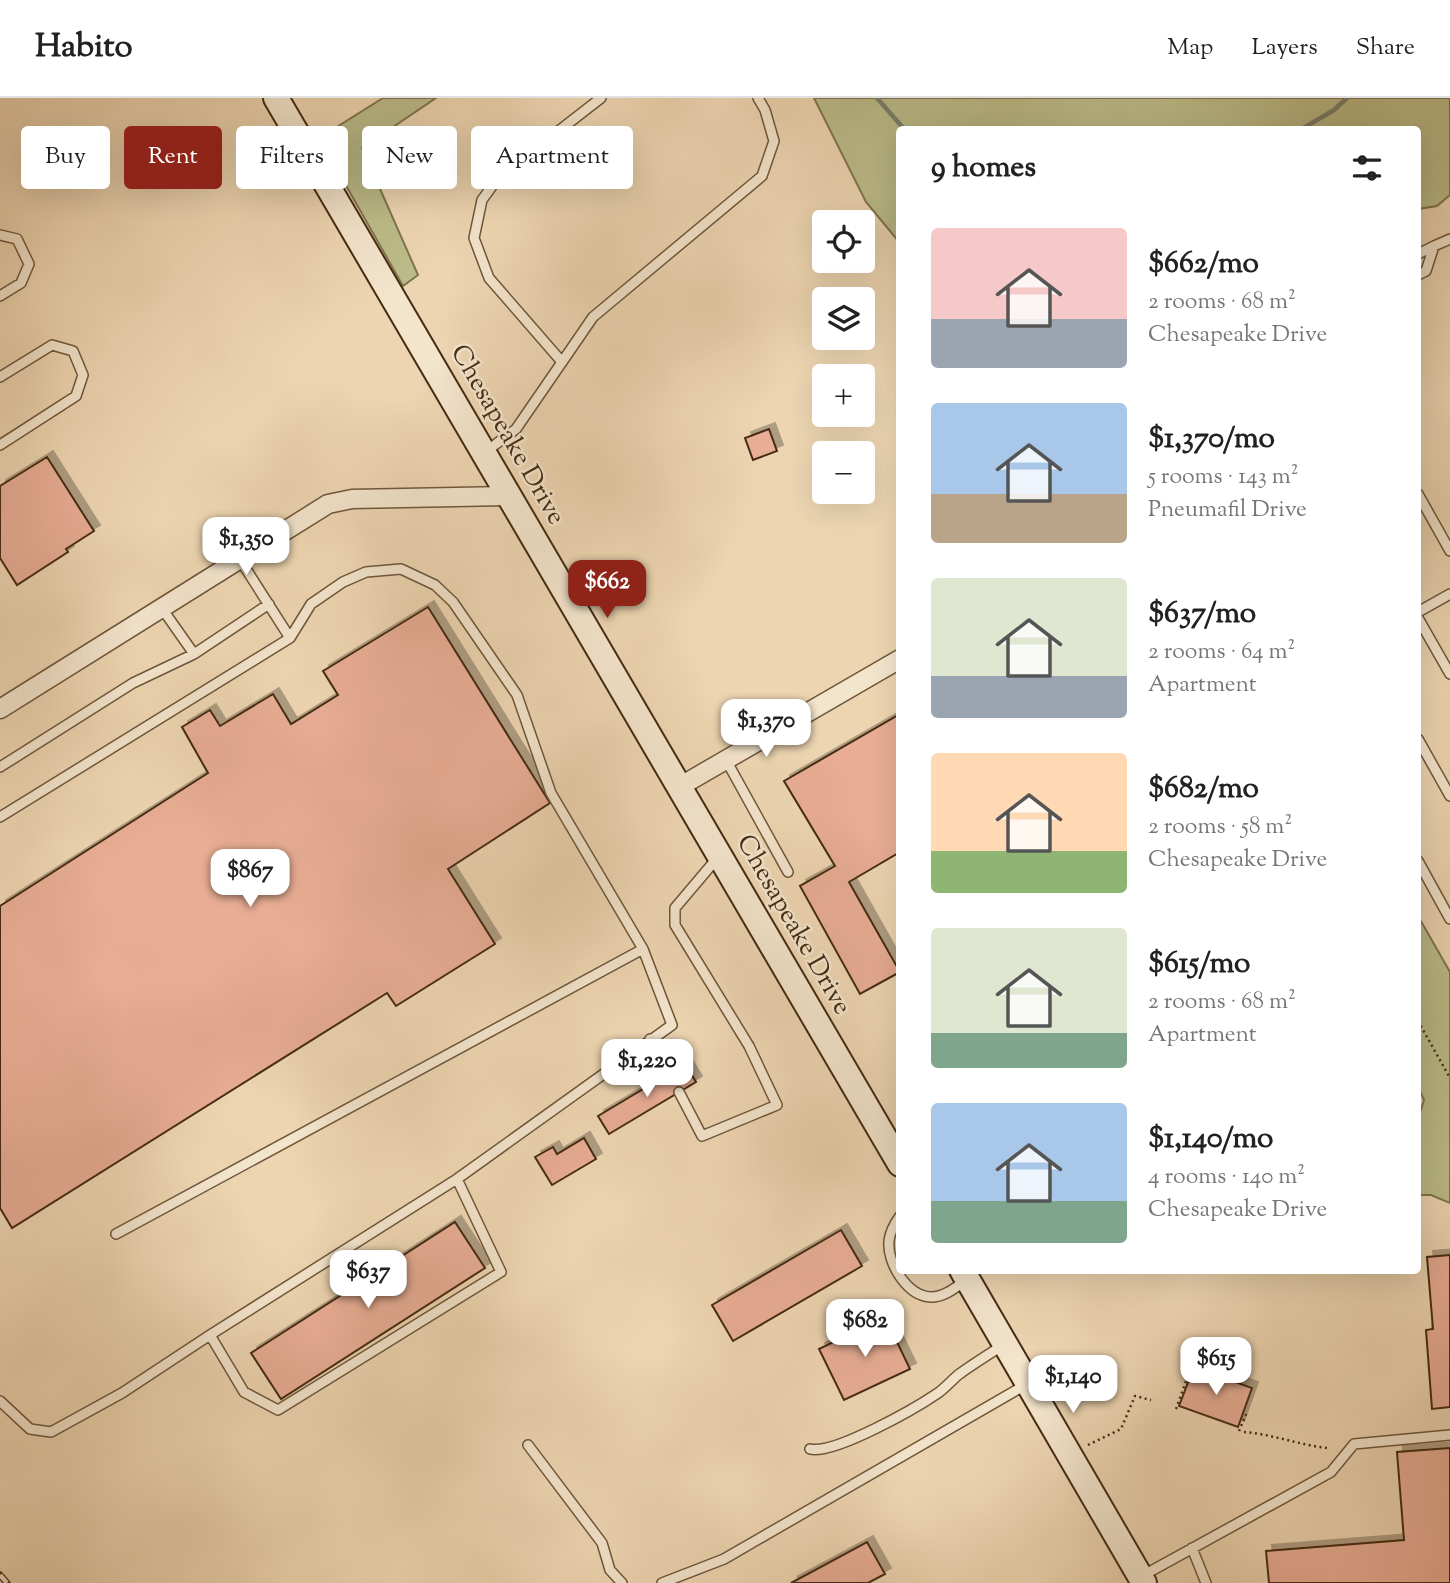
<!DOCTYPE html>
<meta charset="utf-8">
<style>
:root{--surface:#fff;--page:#f2f2f2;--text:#222;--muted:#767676;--line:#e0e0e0;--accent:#8f2418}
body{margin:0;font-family:"Sorts Mill Goudy",serif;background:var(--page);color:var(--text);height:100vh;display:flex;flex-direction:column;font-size:26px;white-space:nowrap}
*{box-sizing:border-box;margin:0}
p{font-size:23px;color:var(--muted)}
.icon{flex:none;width:38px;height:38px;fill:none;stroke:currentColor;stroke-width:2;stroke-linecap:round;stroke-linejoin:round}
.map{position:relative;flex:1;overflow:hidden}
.panel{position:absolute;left:896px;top:28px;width:525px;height:1148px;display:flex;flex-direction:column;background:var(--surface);border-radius:7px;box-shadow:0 7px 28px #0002}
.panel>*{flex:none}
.guide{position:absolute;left:21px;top:28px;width:665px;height:63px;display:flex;gap:14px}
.tools{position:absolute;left:812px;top:112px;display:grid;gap:14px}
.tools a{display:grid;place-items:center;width:63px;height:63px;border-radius:7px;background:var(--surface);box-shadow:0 7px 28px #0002;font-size:35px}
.price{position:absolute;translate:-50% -60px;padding:0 16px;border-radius:14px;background:#fff;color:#222;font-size:23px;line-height:46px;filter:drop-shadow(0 2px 4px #0008)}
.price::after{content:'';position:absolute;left:50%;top:42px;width:21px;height:16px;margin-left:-10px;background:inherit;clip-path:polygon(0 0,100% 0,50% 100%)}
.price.current{background:var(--accent);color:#fff}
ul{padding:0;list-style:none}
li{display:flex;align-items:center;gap:21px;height:175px;padding:0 35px}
li span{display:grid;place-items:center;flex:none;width:196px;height:140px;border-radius:7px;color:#555}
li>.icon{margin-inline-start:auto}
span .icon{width:84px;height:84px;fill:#fffc;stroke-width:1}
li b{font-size:30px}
h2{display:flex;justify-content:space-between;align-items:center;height:84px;padding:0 35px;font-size:30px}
.tag{padding:0 24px;border-radius:7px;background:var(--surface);box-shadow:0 7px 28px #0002;font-size:24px;line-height:63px}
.tag.current{background:var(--accent);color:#fff}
header{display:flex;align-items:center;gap:42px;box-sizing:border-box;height:98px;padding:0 35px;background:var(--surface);border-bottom:2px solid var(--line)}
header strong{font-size:33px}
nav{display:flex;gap:38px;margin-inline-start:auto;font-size:24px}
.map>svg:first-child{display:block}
.green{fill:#bbbc89;stroke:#80744e;stroke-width:2}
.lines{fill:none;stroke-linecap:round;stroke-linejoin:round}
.stream{stroke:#77806e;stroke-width:4.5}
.building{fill:#e8ad94;stroke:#452b12;stroke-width:2;filter:url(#shadow)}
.lane-casing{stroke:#6f563a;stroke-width:12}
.street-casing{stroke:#6f563a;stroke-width:21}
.secondary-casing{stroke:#452b12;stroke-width:28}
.path{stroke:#452b12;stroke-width:2.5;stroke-dasharray:2 3.5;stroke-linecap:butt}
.lane{stroke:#f3e4cc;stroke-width:9}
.street{stroke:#f3e4cc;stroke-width:18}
.secondary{stroke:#f3e4cc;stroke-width:24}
.rail-casing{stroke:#452b12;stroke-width:7}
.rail{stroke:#f3e4cc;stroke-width:4.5;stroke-dasharray:13;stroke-linecap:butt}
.labels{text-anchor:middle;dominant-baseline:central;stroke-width:5;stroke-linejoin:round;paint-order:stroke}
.street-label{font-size:26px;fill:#452b12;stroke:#f3e4cc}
</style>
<header>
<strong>Habito</strong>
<nav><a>Map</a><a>Layers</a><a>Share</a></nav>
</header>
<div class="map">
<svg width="1450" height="1485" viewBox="0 0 1450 1485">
<defs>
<filter id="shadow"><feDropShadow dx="6" dy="-6" stdDeviation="0" flood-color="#0004"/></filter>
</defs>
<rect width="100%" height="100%" fill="#edd5b1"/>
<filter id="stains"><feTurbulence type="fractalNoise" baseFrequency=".00286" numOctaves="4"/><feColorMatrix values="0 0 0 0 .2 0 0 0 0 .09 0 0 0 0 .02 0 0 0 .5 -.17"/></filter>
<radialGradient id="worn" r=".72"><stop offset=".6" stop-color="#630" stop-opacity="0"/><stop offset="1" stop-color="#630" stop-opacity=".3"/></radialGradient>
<path class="green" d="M383 0H436L362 50 418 177 403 188 323 47 324 37Z
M814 0H1450V97L1437 108 1418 111V32H900L899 144 866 104Z
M1418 818 1450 874V1105L1431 1097H1418V1021L1424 1002 1418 989Z"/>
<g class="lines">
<path class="stream" d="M877 0 905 32
M1300 32 1334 12 1347 0"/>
</g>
<path class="building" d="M769 331 777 353 753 362 745 340Z
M47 359 94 433 66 451 68 454 17 487 0 460V388Z
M428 509 550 705 448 771 495 846 396 908 387 895 12 1130 0 1110V808L208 675 182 629 210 612 220 628 273 596 291 626 338 597 323 573Z
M900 616V754L849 784 900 874 860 896 800 788 835 768 784 683Z
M685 966 696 984 609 1036 598 1018Z
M584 1040 596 1061 552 1087 535 1059 553 1049 557 1056Z
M455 1124 485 1170 281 1301 251 1255Z
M841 1132 862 1168 733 1243 712 1207Z
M1450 1157V1309L1432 1311 1426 1232 1433 1231 1427 1159Z
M885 1219 910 1271 844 1302 819 1251Z
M1194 1269 1252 1290 1238 1329 1179 1308Z
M1450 1350V1485H1269L1266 1453 1404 1442 1397 1354Z
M867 1444 885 1476 868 1485H791Z"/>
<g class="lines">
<defs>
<path id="lane" d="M0 137 17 141 29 166 21 185 0 198
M1418 156 1434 148
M1418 177 1426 173 1434 148 1450 141
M562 264 489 180 474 140 482 102 498 80 601 0
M0 279 52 247 73 253 83 277 76 298 0 347
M484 355 516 331 593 219 762 78 774 43 765 12 758 0
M1418 396 1450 453
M239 460 290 540
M161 509 194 556 269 506
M1418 514 1450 496
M1418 520 1450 576
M1418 641 1450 698
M726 662 788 774
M0 669 133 585 194 556
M0 719 290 540 311 506 343 484 366 474 401 471 435 487 453 504 517 597 551 695 643 851 672 927 457 1081 210 1237 122 1295 51 1334 30 1331 0 1303
M1418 763 1450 821
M650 941 668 976
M679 994 702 1038 777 1007 749 948 675 827V810L719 758
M900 1118C895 1125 890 1133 889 1143 887 1165 907 1198 931 1199 944 1199 955 1190 965 1183
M116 1136 643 851
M210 1237 244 1294 278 1312 501 1174 457 1081
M528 1347 602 1445 610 1472 622 1485
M810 1351C834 1357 916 1310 938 1295 945 1290 951 1283 958 1277 973 1266 988 1257 1003 1247
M1192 1450 1206 1485
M1142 1478 1331 1374 1354 1346 1450 1337
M662 1485 724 1461 1027 1286"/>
<path id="street" d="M0 611 328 406 352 401 507 398
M679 689 900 561"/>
<path id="secondary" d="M276 0 900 1066
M962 1172 1144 1485"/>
</defs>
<use href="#lane" class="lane-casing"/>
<use href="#street" class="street-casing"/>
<use href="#secondary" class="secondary-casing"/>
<path class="path" d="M1418 923 1450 980
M1176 1311 1201 1241
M1239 1333 1247 1314
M1244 1334C1272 1336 1299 1347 1327 1350
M1088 1347 1121 1331 1135 1298 1151 1302"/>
<use href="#lane" class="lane"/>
<use href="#street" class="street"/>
<use href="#secondary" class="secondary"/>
<defs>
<path id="rail" d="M0 1477 7 1485"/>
</defs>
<use href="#rail" class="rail-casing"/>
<use href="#rail" class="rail"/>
</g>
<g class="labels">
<g class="street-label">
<text transform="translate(507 337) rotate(60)">Chesapeake Drive</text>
<text transform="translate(793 827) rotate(60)">Chesapeake Drive</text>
</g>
</g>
<rect width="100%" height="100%" filter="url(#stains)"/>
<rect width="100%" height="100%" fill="url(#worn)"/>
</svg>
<div class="tools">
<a><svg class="icon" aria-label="locate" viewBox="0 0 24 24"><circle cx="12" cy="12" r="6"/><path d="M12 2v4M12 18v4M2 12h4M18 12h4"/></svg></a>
<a><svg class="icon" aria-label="layers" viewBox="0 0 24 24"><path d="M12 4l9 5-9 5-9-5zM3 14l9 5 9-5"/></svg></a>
<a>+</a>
<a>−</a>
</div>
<b class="price" style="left:246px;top:479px">$1,350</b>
<b class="price current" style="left:607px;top:522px">$662</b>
<b class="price" style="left:766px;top:661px">$1,370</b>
<b class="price" style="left:250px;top:811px">$867</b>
<b class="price" style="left:647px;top:1001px">$1,220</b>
<b class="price" style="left:368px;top:1212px">$637</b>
<b class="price" style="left:865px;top:1261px">$682</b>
<b class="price" style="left:1216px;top:1299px">$615</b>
<b class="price" style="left:1073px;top:1317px">$1,140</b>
<div class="guide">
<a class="tag">Buy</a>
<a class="tag current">Rent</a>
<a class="tag">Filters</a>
<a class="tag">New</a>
<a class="tag">Apartment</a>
</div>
<section class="panel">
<h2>9 homes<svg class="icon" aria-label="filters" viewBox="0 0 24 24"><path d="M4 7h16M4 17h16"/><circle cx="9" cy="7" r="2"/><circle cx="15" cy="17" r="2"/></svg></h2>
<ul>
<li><span style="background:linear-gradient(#f6c9c9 65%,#9aa5b1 0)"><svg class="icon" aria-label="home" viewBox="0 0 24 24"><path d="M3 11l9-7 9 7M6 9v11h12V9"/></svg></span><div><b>$662/mo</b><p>2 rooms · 68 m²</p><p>Chesapeake Drive</p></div></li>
<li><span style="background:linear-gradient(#a9c7e8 65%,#b9a48a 0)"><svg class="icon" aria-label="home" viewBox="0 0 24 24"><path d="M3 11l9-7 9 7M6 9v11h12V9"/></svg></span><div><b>$1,370/mo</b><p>5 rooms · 143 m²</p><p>Pneumafil Drive</p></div></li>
<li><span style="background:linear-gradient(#dfe7d0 70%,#9aa5b1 0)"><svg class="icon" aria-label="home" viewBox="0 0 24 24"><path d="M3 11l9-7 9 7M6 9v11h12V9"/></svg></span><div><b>$637/mo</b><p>2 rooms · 64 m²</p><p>Apartment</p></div></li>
<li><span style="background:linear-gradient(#ffd9b3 70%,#8fb573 0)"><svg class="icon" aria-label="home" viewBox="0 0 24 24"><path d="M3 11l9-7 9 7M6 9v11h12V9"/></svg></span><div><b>$682/mo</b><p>2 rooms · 58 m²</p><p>Chesapeake Drive</p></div></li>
<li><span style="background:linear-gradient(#dfe7d0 75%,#7fa58c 0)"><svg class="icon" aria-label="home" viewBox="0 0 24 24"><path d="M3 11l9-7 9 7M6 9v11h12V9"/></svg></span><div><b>$615/mo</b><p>2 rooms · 68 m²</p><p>Apartment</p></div></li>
<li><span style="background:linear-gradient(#a9c7e8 70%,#7fa58c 0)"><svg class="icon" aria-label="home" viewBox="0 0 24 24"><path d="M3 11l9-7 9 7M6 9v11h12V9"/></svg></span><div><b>$1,140/mo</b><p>4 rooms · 140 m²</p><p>Chesapeake Drive</p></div></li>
</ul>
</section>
</div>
